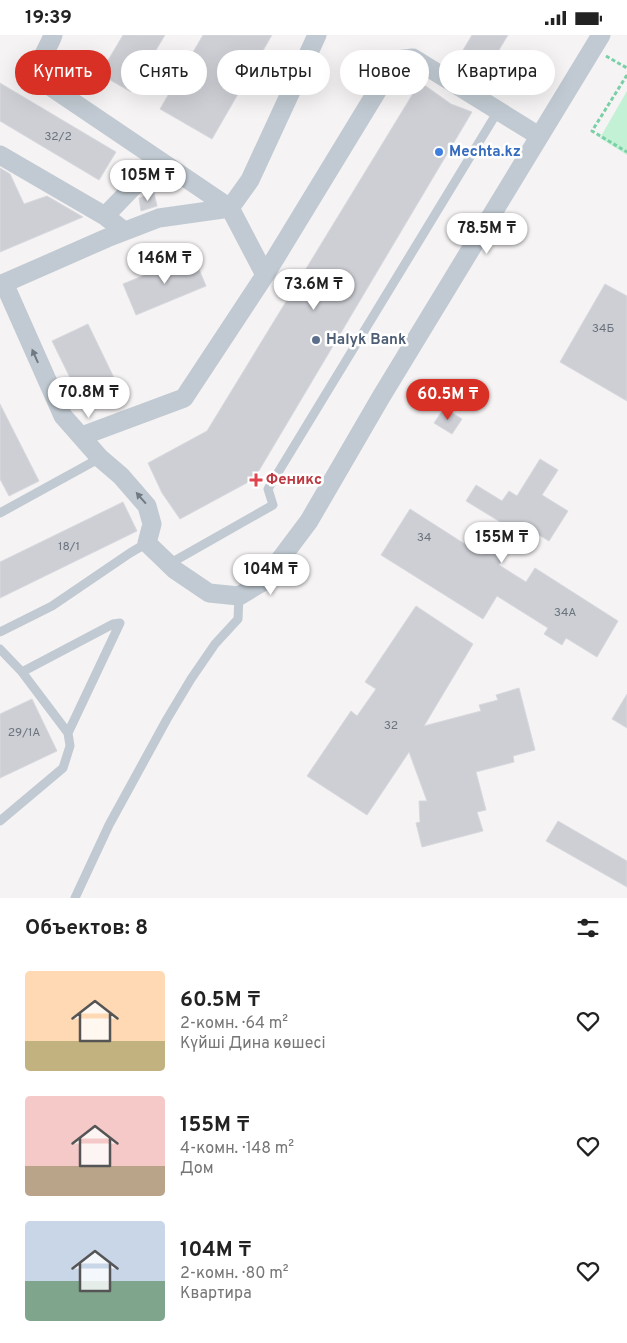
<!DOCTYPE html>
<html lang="ru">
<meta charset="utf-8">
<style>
:root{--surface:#fff;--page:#f6f6f6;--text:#222;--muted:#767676;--accent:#d93025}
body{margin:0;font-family:Overpass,sans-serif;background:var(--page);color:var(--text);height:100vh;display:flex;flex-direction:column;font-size:19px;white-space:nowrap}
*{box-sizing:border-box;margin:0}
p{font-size:16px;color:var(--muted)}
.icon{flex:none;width:28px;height:28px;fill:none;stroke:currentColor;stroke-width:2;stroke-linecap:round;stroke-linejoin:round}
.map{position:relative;height:863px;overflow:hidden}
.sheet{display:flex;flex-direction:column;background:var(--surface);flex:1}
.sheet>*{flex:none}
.hud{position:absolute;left:15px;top:15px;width:598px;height:45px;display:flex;gap:10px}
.price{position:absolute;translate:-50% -42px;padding:0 11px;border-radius:18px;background:#fff;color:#222;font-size:16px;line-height:32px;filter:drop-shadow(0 1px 2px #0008)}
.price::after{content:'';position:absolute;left:50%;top:30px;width:15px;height:11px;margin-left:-8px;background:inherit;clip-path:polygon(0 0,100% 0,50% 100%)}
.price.active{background:var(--accent);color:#fff}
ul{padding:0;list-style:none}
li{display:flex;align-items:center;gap:15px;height:125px;padding:0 25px}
li span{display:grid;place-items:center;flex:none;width:140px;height:100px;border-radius:5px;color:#555}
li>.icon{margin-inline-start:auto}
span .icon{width:60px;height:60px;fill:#fffc;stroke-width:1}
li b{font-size:21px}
h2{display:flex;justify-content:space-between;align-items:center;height:60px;padding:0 25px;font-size:21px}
.pill{padding:0 18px;border-radius:22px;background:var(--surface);box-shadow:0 5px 20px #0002;font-size:18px;line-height:45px}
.pill.active{background:var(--accent);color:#fff}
.status{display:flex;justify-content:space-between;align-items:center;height:35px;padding:0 25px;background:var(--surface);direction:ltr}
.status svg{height:14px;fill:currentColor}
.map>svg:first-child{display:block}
.green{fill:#c3f1d5}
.building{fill:#cdcfd5;stroke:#d7d9de}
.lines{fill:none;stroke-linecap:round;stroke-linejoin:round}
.path{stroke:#7ad0a6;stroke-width:3;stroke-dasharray:4 2.5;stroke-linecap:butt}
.lane{stroke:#c1cad2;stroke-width:9}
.street{stroke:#c1cad2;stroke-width:19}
.oneway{fill:#6e7983}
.shop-dot{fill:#3f7fe0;stroke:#fff;stroke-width:2}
.service-dot{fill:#5c6f8a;stroke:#fff;stroke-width:2}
.health-dot{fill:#e0444e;stroke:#fff;stroke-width:2}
.labels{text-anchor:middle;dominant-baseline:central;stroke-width:5;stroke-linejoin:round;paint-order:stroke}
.number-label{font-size:12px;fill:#6b747e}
.shop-label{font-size:15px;font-weight:bold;fill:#366cbe;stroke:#fff;text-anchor:start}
.service-label{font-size:15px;font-weight:bold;fill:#4e5e75;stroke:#fff;text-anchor:start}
.health-label{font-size:15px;font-weight:bold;fill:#be3a42;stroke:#fff;text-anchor:start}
</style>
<div class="status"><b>19:39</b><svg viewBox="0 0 49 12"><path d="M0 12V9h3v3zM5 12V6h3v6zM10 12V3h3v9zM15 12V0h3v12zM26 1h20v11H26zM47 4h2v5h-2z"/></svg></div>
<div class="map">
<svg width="627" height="863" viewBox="0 0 627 863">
<rect width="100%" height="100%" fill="#f5f3f3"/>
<path class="green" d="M627 56V120L600 103Z"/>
<path class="building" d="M123 0H165L131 57 100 39Z
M203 0H272L212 104 160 74Z
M472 0H508L479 48 453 32Z
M420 47 451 69 472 77 254 444 180 484 162 458 148 428 207 396Z
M0 48 116 117 99 145 0 86Z
M0 133 10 139 24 169 47 161 83 182 0 217Z
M154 158 157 171 141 176 139 163Z
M193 220 206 251 136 280 123 249Z
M605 249 627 261V366L560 327Z
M88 289 116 347 81 365 52 306Z
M0 369 39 446 9 461 0 444Z
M444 373 462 384 452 399 434 388Z
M540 424 558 435 542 460 568 476 549 506 534 497 529 506 518 499 499 530 526 547 535 533 618 586 597 622 566 603 562 610 544 599 548 593 497 561 483 584 381 520 410 474 482 520 502 488 466 466 476 450 502 466 509 456 517 461Z
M123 467 137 496 0 563V527Z
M416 571 473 609 424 691 481 676 479 670 498 665 496 660 519 653 535 715 513 721 514 727 476 737 486 775 477 777 483 796 422 812 416 788 420 787 419 766H427L409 717 367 780 307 741 351 676 357 681 376 654 365 647Z
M627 659V693L612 684Z
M32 664 57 716 0 743V679Z
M558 786 627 826V852L546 806Z"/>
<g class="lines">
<path class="path" d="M606 21 627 33
M627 40 592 96 627 117"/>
<path class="lane" d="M0 478 100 423
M169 529 273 470 268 454 498 76
M0 597 52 571 130 518 147 508
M0 614 22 637 68 698 70 711 63 733 0 786
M22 637 113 589 120 588 68 698
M75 863 109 790 167 684 191 644 215 609 238 584 239 561"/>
<path class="street" d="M53 0C48 15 33 30 42 46L230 173 265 240
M0 120 105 181 124 196
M105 181 158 126
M4 248 63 381 100 423 121 441 147 471 152 489 147 508 175 535 209 558 239 561 264 546 309 486 381 362 601 0
M0 250 107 203 159 183 230 173 250 145 317 0
M82 401 184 363 265 240 396 25 413 23 539 101"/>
</g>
<defs><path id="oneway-solid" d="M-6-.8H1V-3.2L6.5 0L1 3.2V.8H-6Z" transform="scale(1.25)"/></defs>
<g class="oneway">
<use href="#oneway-solid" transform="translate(35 321) rotate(-114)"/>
<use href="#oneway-solid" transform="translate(141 463) rotate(-131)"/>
</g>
<circle class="shop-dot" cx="439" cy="117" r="5"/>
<circle class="service-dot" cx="316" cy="305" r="5"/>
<path class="health-dot" d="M253.5 437.5h5v5h5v5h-5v5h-5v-5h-5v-5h5z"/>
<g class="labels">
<g class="number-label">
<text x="58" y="102">32/2</text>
<text x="603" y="294">34Б</text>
<text x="424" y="503">34</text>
<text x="69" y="512">18/1</text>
<text x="565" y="578">34А</text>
<text x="391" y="691">32</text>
<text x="24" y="698">29/1А</text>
</g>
<g class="shop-label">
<text x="449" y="117">Mechta.kz</text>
</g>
<g class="service-label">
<text x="326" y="305">Halyk Bank</text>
</g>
<g class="health-label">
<text x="266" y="445">Феникс</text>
</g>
</g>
</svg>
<b class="price" style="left:148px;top:167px">105M ₸</b>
<b class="price" style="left:487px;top:220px">78.5M ₸</b>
<b class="price" style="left:165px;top:250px">146M ₸</b>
<b class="price" style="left:314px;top:276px">73.6M ₸</b>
<b class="price" style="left:89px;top:384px">70.8M ₸</b>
<b class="price active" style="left:448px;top:386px">60.5M ₸</b>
<b class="price" style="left:502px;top:529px">155M ₸</b>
<b class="price" style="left:271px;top:561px">104M ₸</b>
<div class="hud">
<a class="pill active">Купить</a>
<a class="pill">Снять</a>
<a class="pill">Фильтры</a>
<a class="pill">Новое</a>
<a class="pill">Квартира</a>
</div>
</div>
<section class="sheet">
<h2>Объектов: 8<svg class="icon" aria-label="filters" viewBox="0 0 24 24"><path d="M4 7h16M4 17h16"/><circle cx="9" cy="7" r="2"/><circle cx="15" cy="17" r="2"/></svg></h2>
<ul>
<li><span style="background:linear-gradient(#ffd9b3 70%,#c2b280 0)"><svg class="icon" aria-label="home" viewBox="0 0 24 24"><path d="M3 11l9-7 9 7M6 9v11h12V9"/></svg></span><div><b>60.5M ₸</b><p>2-комн. · 64 m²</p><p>Күйші Дина көшесі</p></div><svg class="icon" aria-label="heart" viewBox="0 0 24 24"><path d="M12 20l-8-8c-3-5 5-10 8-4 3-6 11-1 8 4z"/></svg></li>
<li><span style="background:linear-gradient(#f6c9c9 70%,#b9a48a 0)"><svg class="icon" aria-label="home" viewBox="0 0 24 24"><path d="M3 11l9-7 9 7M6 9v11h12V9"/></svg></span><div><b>155M ₸</b><p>4-комн. · 148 m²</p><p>Дом</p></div><svg class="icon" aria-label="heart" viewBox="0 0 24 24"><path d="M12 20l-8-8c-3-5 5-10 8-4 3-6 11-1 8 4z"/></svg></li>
<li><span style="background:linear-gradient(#c9d6e8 60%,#7fa58c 0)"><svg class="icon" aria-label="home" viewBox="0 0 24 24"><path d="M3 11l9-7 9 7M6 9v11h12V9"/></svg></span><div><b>104M ₸</b><p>2-комн. · 80 m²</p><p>Квартира</p></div><svg class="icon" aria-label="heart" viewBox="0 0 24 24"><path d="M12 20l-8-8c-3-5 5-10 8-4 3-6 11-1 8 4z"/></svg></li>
</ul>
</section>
